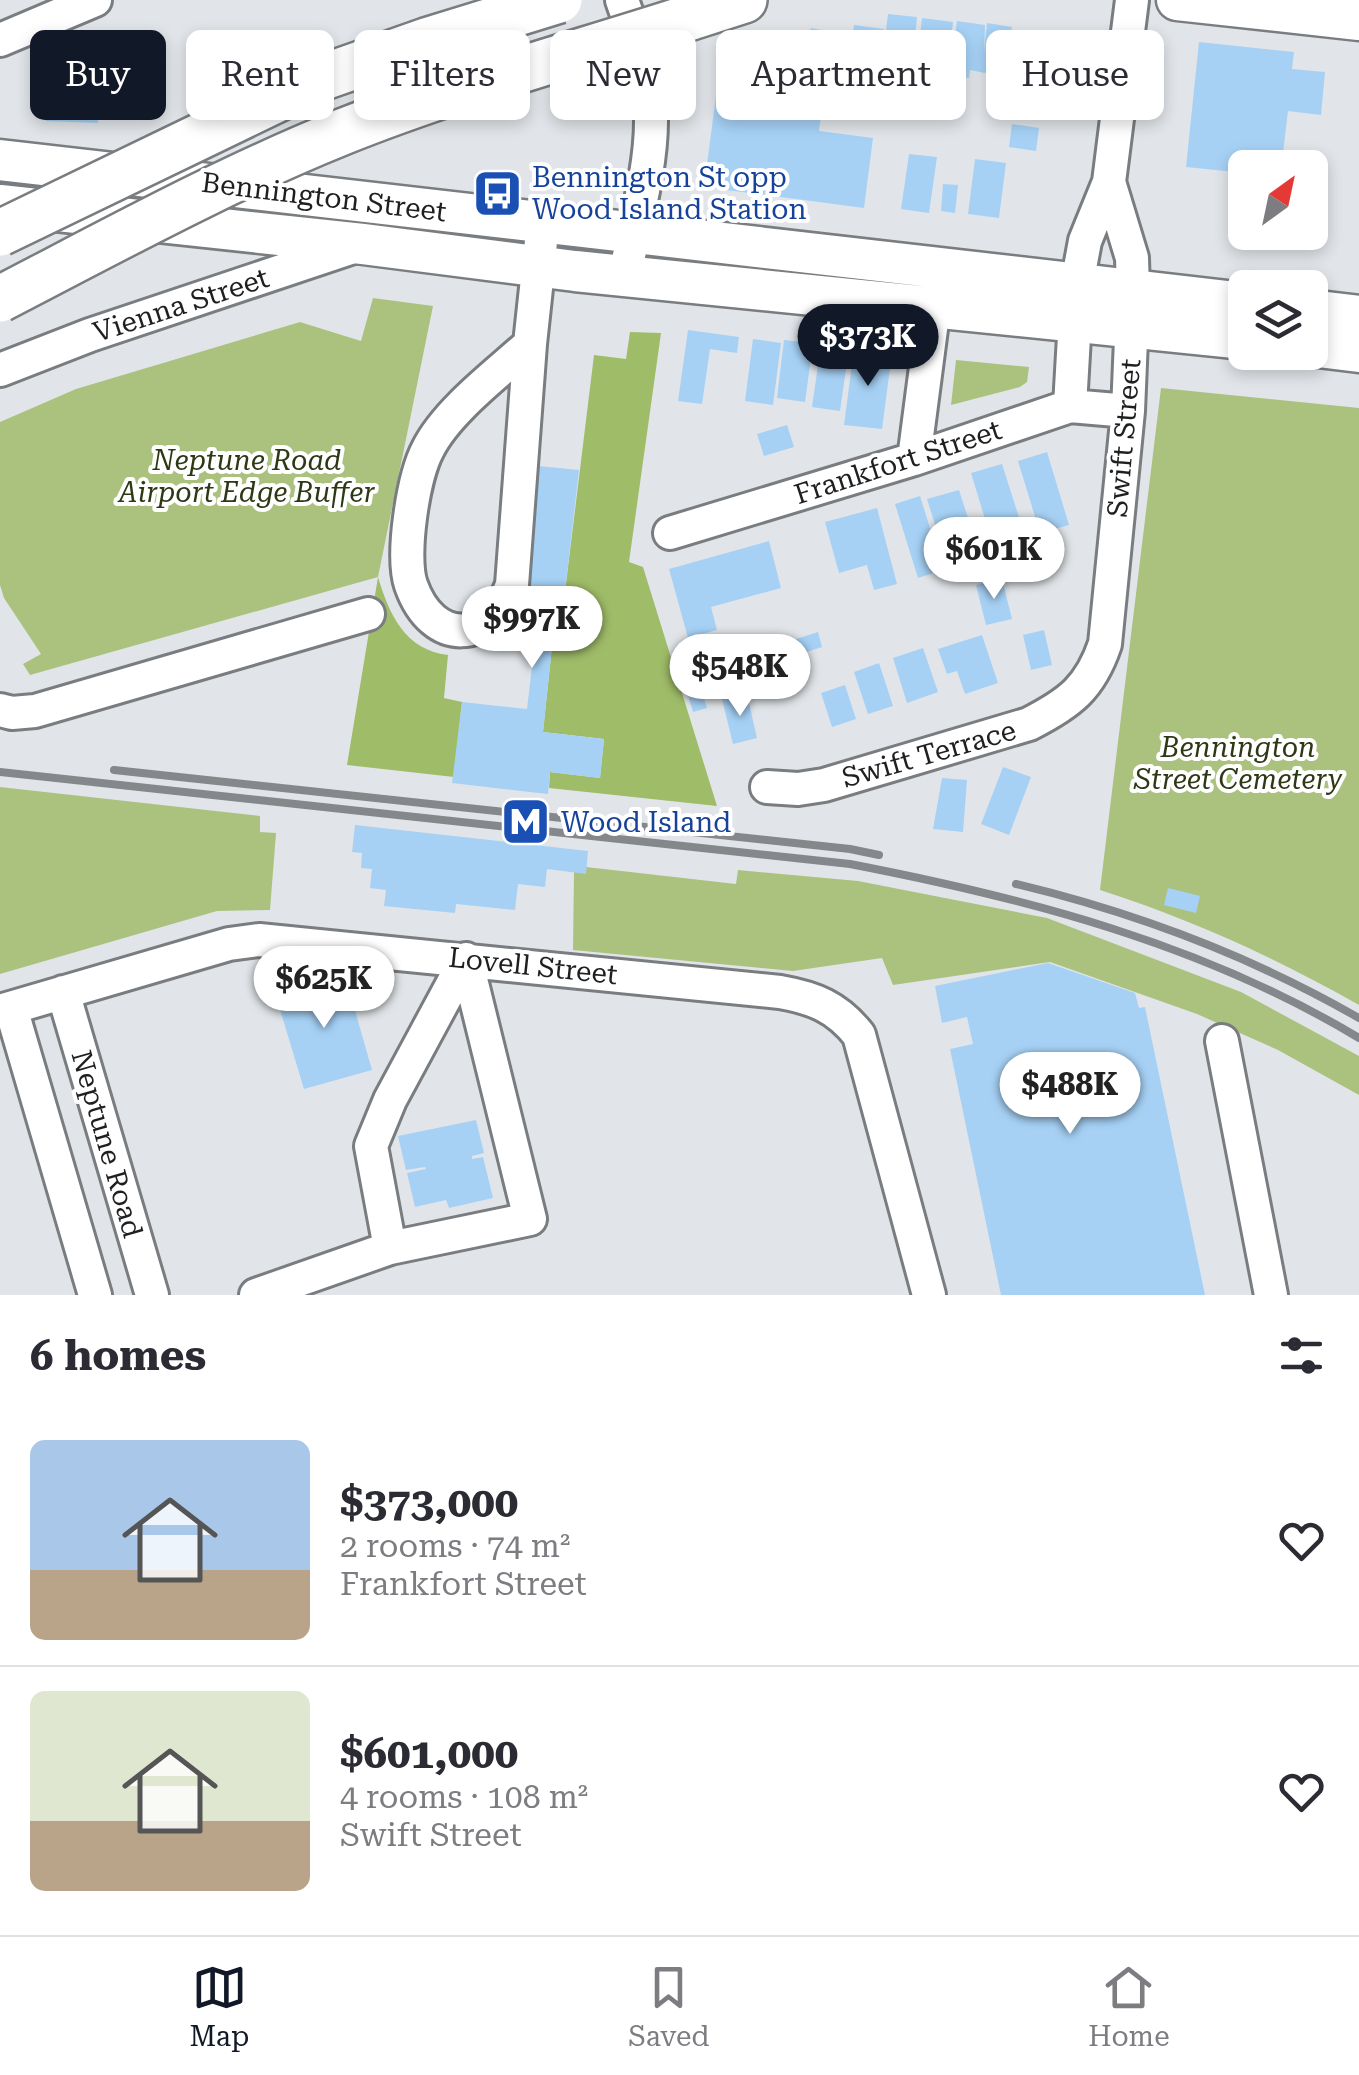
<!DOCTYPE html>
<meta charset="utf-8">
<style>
:root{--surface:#fff;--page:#f7f7f7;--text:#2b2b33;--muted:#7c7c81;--line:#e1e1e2;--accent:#111827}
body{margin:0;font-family:"Roboto Serif",serif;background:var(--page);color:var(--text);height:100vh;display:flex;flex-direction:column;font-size:38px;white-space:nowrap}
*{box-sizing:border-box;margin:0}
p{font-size:32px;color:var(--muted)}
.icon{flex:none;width:55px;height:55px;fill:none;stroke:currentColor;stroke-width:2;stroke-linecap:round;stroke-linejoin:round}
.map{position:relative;height:1295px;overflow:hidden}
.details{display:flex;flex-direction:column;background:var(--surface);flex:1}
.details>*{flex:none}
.hud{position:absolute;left:30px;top:30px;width:1300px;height:90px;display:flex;gap:20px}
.needle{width:65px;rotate:33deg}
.tools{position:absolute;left:1228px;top:150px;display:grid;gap:20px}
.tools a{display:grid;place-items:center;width:100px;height:100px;border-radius:15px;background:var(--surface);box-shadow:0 5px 15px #0003;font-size:50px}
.price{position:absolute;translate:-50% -85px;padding:0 22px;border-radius:35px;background:#fff;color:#222;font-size:32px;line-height:65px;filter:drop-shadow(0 2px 5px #0008)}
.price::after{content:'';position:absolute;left:50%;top:60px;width:30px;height:22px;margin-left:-15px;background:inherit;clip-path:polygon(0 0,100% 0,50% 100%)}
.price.on{background:var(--accent);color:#fff}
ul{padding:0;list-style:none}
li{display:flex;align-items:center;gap:30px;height:250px;padding:0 30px}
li+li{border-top:2px solid var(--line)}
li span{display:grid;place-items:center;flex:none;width:280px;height:200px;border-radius:15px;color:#555}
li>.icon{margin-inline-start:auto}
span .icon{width:120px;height:120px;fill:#fffc;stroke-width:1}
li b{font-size:42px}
h2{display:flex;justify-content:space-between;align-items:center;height:120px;padding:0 30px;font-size:42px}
.chip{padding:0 35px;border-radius:15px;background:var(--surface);box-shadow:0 5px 15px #0003;font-size:35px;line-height:90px}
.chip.on{background:var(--accent);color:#fff}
.tab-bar{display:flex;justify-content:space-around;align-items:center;height:140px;border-top:2px solid var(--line);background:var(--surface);font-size:28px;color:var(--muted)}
.tab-bar a{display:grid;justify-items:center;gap:5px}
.tab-bar .on{color:var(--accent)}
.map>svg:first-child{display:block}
.green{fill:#abc27f}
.forest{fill:#9fbc69}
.building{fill:#a6d1f5}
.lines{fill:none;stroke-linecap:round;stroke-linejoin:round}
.minor-casing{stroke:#797d80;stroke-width:38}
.major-casing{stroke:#797d80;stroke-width:45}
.highway-casing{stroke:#797d80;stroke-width:50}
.minor{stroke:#fff;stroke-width:32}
.major{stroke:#fff;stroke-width:40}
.highway{stroke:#fff;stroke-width:45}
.rail{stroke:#85888b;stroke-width:8}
.highway-bridge-casing{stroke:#797d80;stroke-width:50;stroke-linecap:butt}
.highway-bridge{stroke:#fff;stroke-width:45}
.labels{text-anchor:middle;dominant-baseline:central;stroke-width:8;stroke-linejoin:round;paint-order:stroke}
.transit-label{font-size:28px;fill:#164399;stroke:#fff;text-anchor:start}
.street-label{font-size:28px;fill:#1d1f20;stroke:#fff}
.park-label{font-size:28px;font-style:italic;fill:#2d3815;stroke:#fff}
</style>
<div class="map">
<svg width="1359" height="1295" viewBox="0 0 1359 1295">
<rect width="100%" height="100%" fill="#e1e5e9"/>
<path class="green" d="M373 298 433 306 378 577 30 675 23 664 41 654 4 598 0 585V422L76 389 300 322 361 341Z
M956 360 1029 367 1027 382 1020 387 951 405Z
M1161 388 1359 408V1005C1274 957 1193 920 1100 890Z
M0 787 260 816V832L276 833 270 910 217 911 0 974Z
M586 867 736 884 738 870 858 881 1047 918 1241 992 1359 1056V1095L1278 1050 1197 1014 1050 962 893 985 882 958 793 971 573 950 574 872Z"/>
<path class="forest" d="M630 332 661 333 629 562 643 567 717 806 549 788 550 772 600 778 604 739 543 732 557 599 564 600 594 355 626 359Z
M378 577C389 614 405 650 448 655L444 698 462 702 454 777 347 765Z"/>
<path class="building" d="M888 14 917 17 913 57H908L907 65H912L909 90 886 87 887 80 880 79Z
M922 18 953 22 948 64 941 62 939 76 945 77 943 99 920 96 921 87 914 86Z
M957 21 985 25 984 52 987 23 1012 27 1005 77 970 70 969 78 950 76Z
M854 25 884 29 876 94 846 91Z
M811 28 832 32 819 131 873 138 864 208 704 187 717 88 767 95 772 62 806 67Z
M1031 32 1055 35 1048 86 1023 83Z
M1199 42 1294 52 1292 69 1325 72 1321 115 1288 111 1283 153 1264 168H1245V173L1186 167Z
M48 63 100 65 98 123 46 121Z
M112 70 144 71 142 118 111 116Z
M1012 124 1039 128 1036 151 1009 147Z
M909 154 937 157 929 213 901 209Z
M975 159 1006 163 999 218 968 214Z
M943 184 958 185 955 213 941 211Z
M688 330 739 337 737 353 710 349 702 404 678 401Z
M753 339 781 343 773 405 745 401Z
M784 340 813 343 805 402 777 398Z
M821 344 849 348 840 411 812 407Z
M854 349 892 353 882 429 844 425Z
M787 425 794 447 764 456 757 434Z
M1047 452 1069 525 1040 533 1018 461Z
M1002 464 1024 533 992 542 971 473Z
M539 466 579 470 564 600 557 599 543 732 604 739 600 778 550 772 548 794 452 783 462 702 527 709 540 598 525 596Z
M959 490 974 537 942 547 927 499Z
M920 496 943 570 918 578 895 504Z
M877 508 897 584 874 590 867 565 839 573 825 522Z
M769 541 781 588 711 607 717 630 688 638 669 569Z
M1002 579 1012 619 986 625 976 585Z
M1044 630 1052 665 1031 670 1023 635Z
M818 632 822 647 794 656 790 641Z
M982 635 998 683 965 694 957 671 947 674 938 649Z
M923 648 938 692 907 703 893 658Z
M879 663 893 706 868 714 854 672Z
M699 681 707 708 693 712 685 685Z
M845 685 856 719 832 727 821 693Z
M747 694 757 738 733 744 722 699Z
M1003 767 1031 777 1009 835 981 824Z
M942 778 967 780 963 832 933 829Z
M355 825 588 851 586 874 547 869 545 887 518 884 515 910 456 904 455 913 384 906 386 890 370 888 372 869 361 868 362 853 352 852Z
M1168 888 1200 896 1196 913 1164 905Z
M1048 963 1135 993 1139 1008 1145 1007 1205 1295H1001L950 1049 973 1044 967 1017 942 1023 935 986Z
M344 972 372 1070 304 1089 275 993Z
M476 1120 484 1153 472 1156V1159L483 1157 493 1198 449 1208 446 1200 415 1207 407 1173 426 1169 425 1167 406 1170 398 1136Z"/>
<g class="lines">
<defs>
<path id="minor" d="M622 0C636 40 650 79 651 121 651 172 634 226 625 276
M0 40 95 0
M530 344C498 373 447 411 428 449 413 477 401 556 411 585 433 647 490 644 512 585L530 344 543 223
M0 370 90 335 359 245
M1070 406 1077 284 1085 241 1109 182 1132 0
M914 459 934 306
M670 533 914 459 1070 406 1128 411
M0 710 12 713 35 711 368 614
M767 787 798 789 824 785 1029 724C1070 703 1090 688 1105 644L1128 411 1133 291 1132 258 1109 182
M63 992 152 1295
M11 1008 95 1295
M0 1011 229 944 259 940 780 992C814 998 837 1007 859 1035L929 1295
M1222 1041 1271 1295
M390 1248 371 1146 390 1100 466 959
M256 1295 390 1248 530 1219 466 959"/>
<path id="major" d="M1177 0 1359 20
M0 160 1245 303
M0 205 363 244 575 271 1245 339
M1310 310 1359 316
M1310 346 1359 352"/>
<path id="highway" d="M688 18 744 0"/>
</defs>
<use href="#minor" class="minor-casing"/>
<use href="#major" class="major-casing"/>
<use href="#highway" class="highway-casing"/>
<use href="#minor" class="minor"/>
<use href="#major" class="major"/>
<use href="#highway" class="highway"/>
<path class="rail" d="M114 770 850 849 879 855
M0 772 850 864C1026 898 1203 944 1359 1038
M1016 884C1137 913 1251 956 1359 1018"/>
<defs>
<path id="highway-bridge" d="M0 233 321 78 426 41 559 0
M0 299C112 241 225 179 342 132 454 87 573 55 688 18"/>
</defs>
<use href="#highway-bridge" class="highway-bridge-casing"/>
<use href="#highway-bridge" class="highway-bridge"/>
</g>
<defs>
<symbol id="bus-square" viewBox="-11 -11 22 22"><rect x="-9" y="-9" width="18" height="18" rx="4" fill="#1a4fb4" stroke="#fff"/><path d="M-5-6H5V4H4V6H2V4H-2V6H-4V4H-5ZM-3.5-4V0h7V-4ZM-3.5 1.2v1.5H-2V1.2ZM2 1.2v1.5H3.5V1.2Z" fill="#fff"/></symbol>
<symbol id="metro-square" viewBox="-11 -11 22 22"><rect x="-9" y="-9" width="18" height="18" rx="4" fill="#1a4fb4" stroke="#fff"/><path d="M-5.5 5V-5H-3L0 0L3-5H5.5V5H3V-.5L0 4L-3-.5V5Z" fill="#fff"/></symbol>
</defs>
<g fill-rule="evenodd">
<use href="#bus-square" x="470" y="166" width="55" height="55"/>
<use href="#metro-square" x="498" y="794" width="55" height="55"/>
</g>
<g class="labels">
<g class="transit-label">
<text x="532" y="177">Bennington St opp<tspan x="532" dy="32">Wood Island Station</tspan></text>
<text x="561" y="822">Wood Island</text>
</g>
<g class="street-label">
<text transform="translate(324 197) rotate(7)">Bennington Street</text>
<text transform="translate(181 305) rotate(-18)">Vienna Street</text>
<text transform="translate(1124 438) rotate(-85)">Swift Street</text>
<text transform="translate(898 462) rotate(-18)">Frankfort Street</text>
<text transform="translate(929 754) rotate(-16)">Swift Terrace</text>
<text transform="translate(533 966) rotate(6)">Lovell Street</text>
<text transform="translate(107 1144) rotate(74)">Neptune Road</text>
</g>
<g class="park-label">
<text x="247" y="460">Neptune Road<tspan x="247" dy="32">Airport Edge Buffer</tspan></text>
<text x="1238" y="747">Bennington<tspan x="1238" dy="32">Street Cemetery</tspan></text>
</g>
</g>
</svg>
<div class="tools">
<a><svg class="needle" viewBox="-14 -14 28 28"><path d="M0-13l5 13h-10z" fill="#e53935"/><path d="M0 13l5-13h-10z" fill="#7c7c81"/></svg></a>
<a><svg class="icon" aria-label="layers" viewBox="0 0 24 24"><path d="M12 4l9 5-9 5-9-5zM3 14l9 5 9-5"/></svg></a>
</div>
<b class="price on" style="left:868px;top:389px">$373K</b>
<b class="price" style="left:994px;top:602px">$601K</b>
<b class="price" style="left:532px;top:671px">$997K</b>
<b class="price" style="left:740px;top:719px">$548K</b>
<b class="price" style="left:324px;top:1031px">$625K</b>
<b class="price" style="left:1070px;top:1137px">$488K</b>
<div class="hud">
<a class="chip on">Buy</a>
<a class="chip">Rent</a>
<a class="chip">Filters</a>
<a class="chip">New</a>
<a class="chip">Apartment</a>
<a class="chip">House</a>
</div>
</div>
<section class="details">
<h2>6 homes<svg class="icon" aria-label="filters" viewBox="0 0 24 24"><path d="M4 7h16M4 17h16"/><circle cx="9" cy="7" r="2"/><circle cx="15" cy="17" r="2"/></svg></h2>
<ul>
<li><span style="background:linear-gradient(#a9c7e8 65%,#b9a48a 0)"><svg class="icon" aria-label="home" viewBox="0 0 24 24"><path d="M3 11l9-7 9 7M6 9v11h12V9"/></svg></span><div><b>$373,000</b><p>2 rooms · 74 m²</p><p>Frankfort Street</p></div><svg class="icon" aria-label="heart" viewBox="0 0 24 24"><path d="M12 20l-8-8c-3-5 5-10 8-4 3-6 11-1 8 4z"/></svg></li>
<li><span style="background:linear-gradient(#dfe7d0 65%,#b9a48a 0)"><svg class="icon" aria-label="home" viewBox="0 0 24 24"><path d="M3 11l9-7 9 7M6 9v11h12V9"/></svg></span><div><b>$601,000</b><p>4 rooms · 108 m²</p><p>Swift Street</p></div><svg class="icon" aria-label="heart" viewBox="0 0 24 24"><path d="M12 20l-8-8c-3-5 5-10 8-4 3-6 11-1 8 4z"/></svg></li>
</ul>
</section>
<nav class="tab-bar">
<a class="on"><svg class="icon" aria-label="map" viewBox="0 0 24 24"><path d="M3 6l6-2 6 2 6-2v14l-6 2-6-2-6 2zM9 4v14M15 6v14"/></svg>Map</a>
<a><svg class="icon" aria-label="saved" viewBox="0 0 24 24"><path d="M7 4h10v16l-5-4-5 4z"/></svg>Saved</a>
<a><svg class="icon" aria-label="home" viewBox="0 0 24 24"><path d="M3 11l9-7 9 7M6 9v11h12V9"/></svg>Home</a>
</nav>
